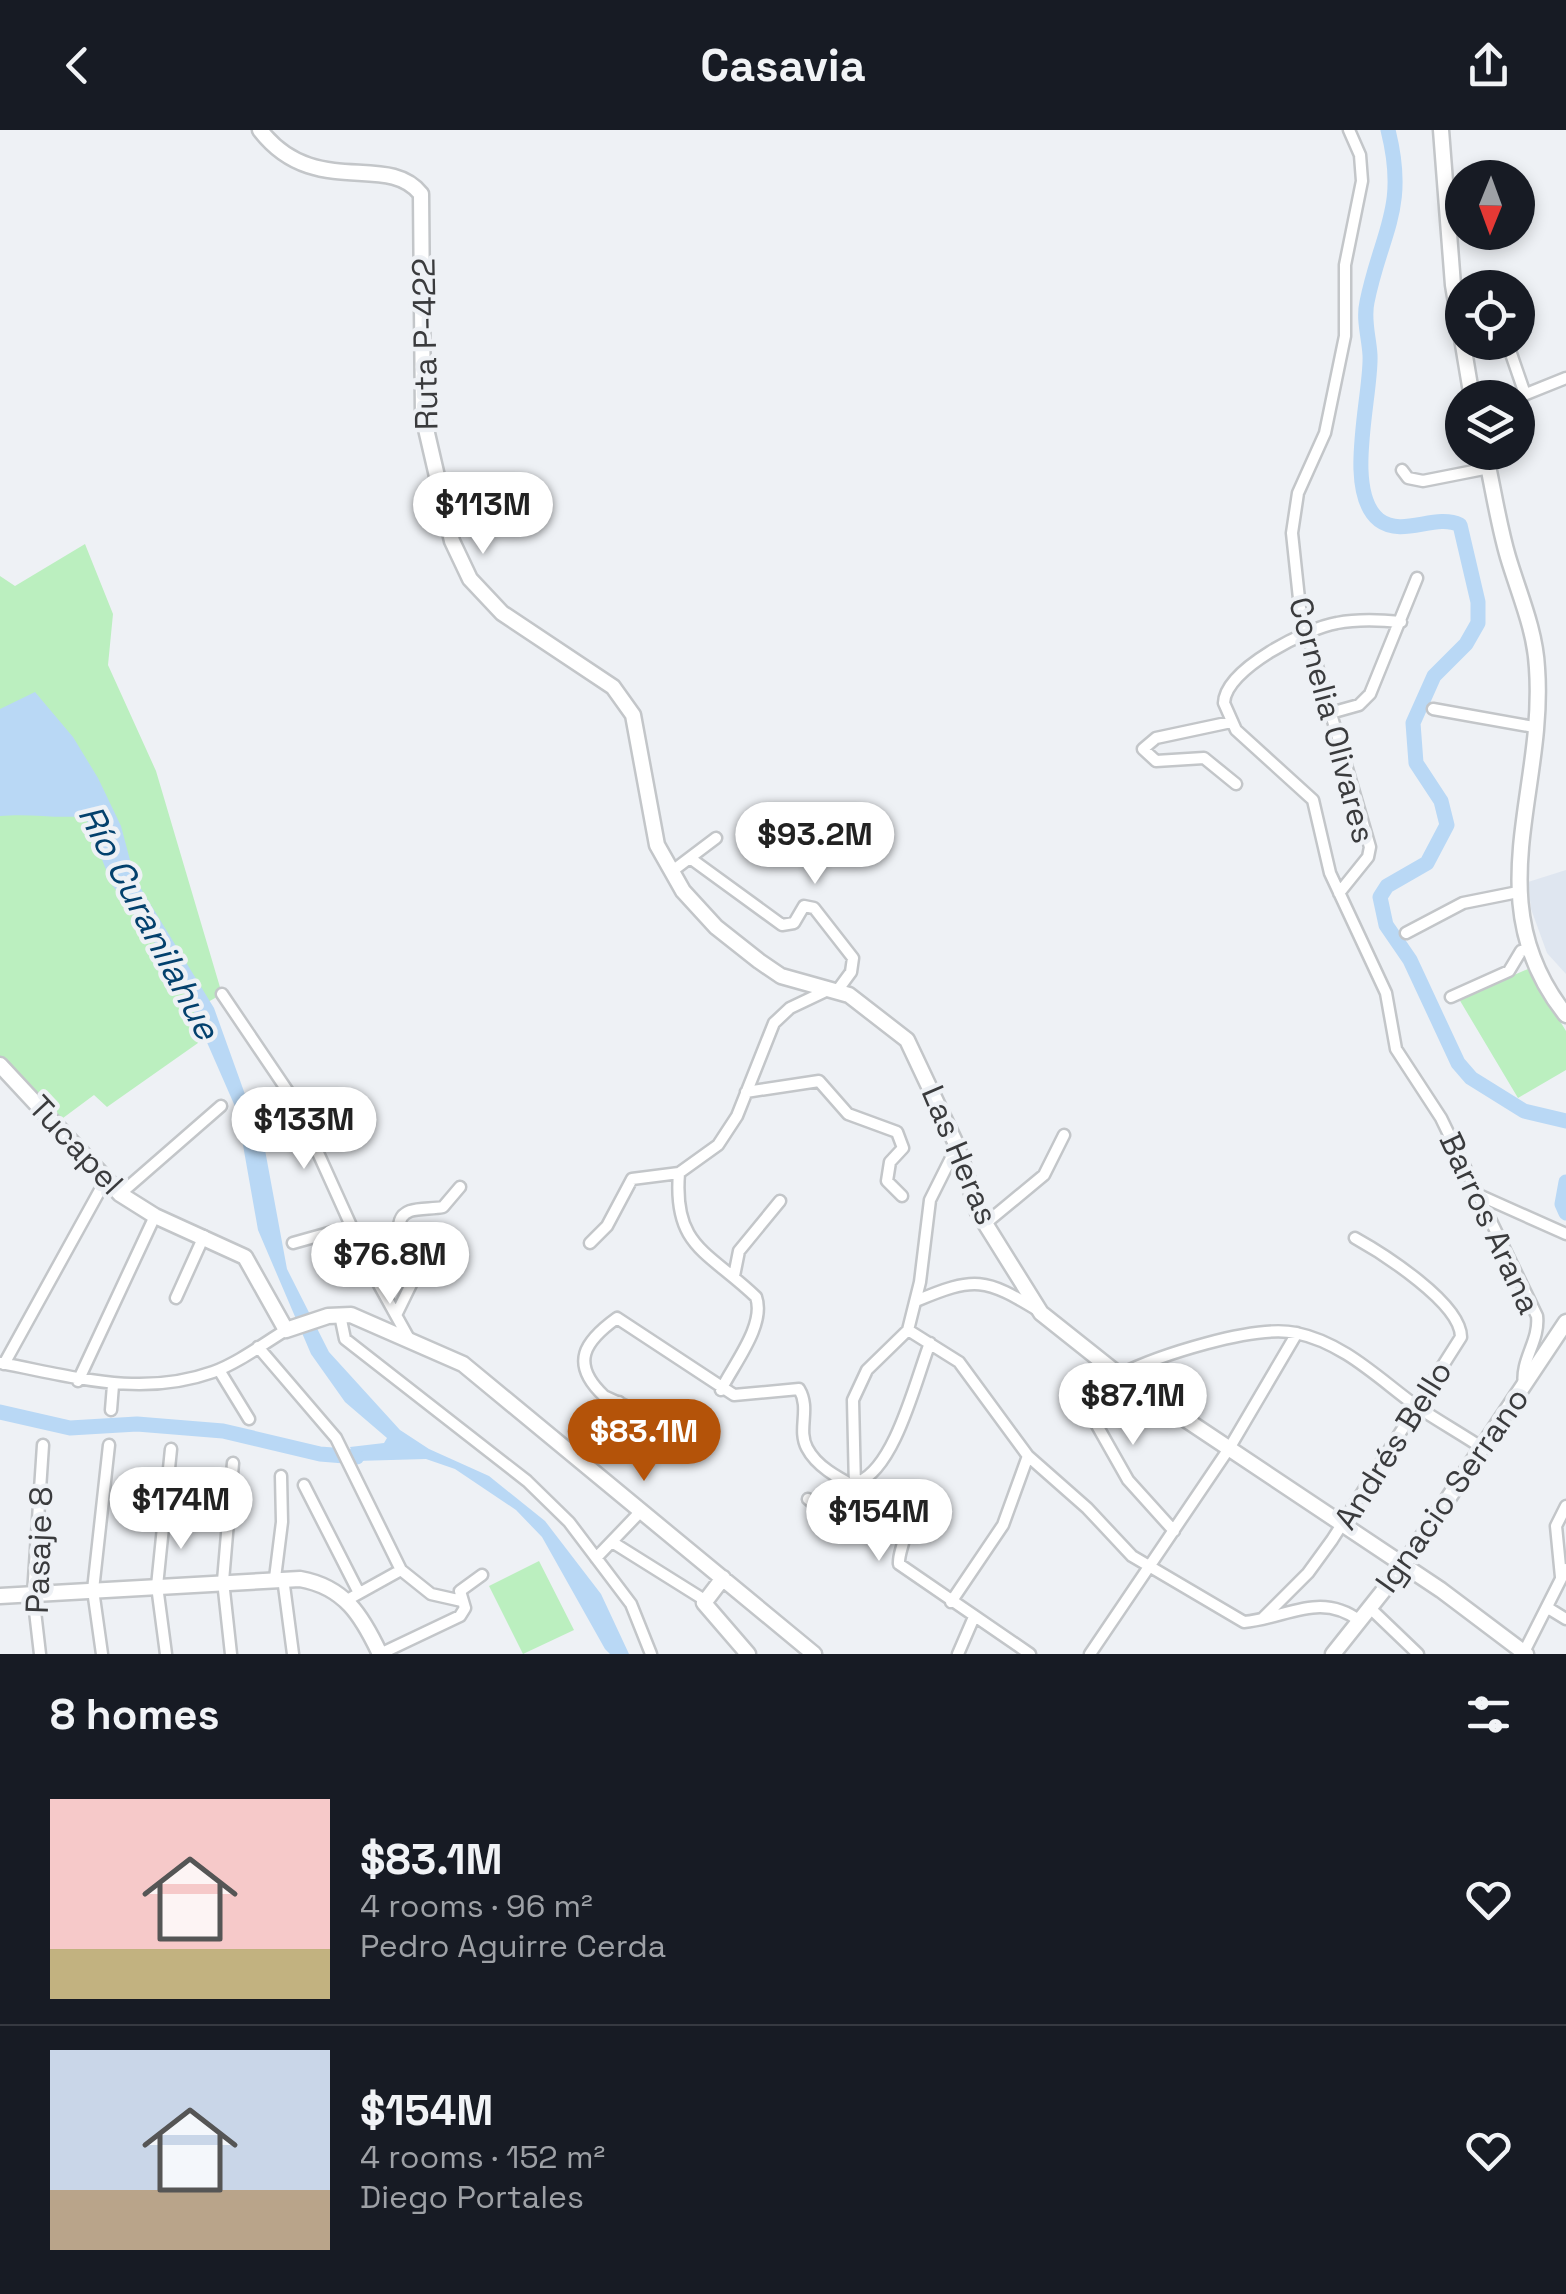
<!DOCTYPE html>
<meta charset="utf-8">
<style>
:root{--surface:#171b24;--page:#242831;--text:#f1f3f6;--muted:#9ea1a6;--line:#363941;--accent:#b45309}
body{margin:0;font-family:"Space Grotesk",sans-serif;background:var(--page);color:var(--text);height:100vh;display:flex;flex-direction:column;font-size:38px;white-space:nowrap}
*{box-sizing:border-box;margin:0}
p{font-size:32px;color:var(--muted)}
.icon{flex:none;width:55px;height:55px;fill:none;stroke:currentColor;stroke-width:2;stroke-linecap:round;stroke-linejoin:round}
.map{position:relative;height:1524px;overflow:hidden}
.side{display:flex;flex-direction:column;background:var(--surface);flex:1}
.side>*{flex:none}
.needle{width:65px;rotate:181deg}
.buttons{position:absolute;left:1445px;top:30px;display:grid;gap:20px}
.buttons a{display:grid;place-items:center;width:90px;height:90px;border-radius:50%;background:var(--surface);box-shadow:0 5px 15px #0003;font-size:50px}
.price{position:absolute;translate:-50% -85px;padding:0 22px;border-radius:35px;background:#fff;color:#222;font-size:32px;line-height:65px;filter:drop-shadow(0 2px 5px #0008)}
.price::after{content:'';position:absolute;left:50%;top:60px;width:30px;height:22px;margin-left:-15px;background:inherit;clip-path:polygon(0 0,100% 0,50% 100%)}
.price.selected{background:var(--accent);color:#fff}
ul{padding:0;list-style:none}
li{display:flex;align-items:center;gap:30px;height:250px;padding:0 50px}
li+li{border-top:2px solid var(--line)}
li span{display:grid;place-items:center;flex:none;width:280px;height:200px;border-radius:0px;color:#555}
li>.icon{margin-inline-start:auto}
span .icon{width:120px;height:120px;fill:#fffc;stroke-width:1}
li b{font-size:42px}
h2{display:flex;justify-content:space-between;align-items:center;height:120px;padding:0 50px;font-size:42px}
header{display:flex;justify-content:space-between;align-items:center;height:130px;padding:0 50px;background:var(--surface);font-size:45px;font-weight:600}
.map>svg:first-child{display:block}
.built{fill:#dfe6f0}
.green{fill:#bbefbf}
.water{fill:#b9d8f5}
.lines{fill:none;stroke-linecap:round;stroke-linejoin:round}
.river{stroke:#b9d8f5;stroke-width:15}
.street-casing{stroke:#c3c6c9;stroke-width:15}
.secondary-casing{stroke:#c3c6c9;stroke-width:19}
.street{stroke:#fff;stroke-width:10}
.secondary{stroke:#fff;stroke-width:14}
.labels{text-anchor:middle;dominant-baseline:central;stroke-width:9;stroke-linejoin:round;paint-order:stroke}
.street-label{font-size:32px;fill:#3a3b3d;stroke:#eef1f5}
.water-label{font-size:35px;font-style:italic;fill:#03416d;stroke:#eef1f5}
</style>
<header><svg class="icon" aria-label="back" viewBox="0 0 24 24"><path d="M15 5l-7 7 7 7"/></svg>Casavia<svg class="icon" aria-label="share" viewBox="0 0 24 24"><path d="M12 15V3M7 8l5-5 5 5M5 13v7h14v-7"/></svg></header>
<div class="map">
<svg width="1566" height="1524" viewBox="0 0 1566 1524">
<rect width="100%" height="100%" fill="#eef1f5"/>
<path class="built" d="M1566 740V844L1547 823 1531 779 1528 752Z"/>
<path class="green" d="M85 414 113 484 108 535 156 641 222 864 201 876 198 913 107 977 94 965 59 991 0 926V446L15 456Z
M1528 839 1566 901V940L1518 968 1459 869Z
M539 1431 574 1500 523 1524 489 1456Z"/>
<path class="water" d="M35 562 73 607 98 648 121 696 135 749 214 878 265 1020 287 1139 329 1222 400 1300 429 1319 489 1346 545 1391 601 1464 629 1524H610L605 1519 542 1407 516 1380 455 1339 426 1329 356 1331 350 1317 384 1313 387 1308 345 1272 311 1224 258 1100 237 981 188 869 147 800 112 755 85 686C53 689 32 683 0 686V579Z"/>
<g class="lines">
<path class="river" d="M1388 0C1408 79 1381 102 1367 172 1363 190 1369 207 1370 225 1372 264 1343 361 1379 390 1403 408 1435 383 1460 395L1478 472V493L1466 514 1434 546 1413 593 1416 633 1441 671 1447 695 1427 733 1387 756 1380 767 1386 795 1410 830 1458 933 1471 948 1524 981 1566 991
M1566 1052 1562 1074 1566 1083
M0 1282 70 1298 137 1294 223 1301 320 1324 357 1327"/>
<defs>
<path id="street" d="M1507 212 1525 264
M1516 268 1566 248
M1402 340 1408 348 1423 351 1489 338
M1401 492C1380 490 1358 489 1337 493 1307 498 1225 539 1224 573L1236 600 1313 670 1330 743 1386 863 1396 919 1441 988 1537 1186C1540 1211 1520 1230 1524 1255
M1433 579 1534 597
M1334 582 1359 575 1370 564 1417 448
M1231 592 1156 608 1143 619 1156 631 1204 628 1236 654
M690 728 782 795 794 793 804 776 814 778 853 828 851 842 837 861
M671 742 716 708
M1339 763 1368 727 1370 717 1300 478 1292 403 1298 363 1325 303 1345 206V135L1362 51 1360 25 1349 0
M1406 803 1463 773 1518 762
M222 864 295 972 372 1142 408 1207
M1451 867 1509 841 1521 821 1527 820
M746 962 819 951 848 984 897 1002 903 1018 890 1032 887 1051 902 1066
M120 1064 221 976
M1481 1066 1566 1104
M986 1093 1044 1045 1064 1005
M293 1113 350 1097
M590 1113 607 1096 632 1049 679 1043
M734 1146 739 1121 780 1071
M176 1168 204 1106
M916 1171C975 1146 985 1148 1039 1181
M397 1183 418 1140C413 1129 384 1091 410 1081 419 1078 433 1079 443 1077L460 1057
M340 1185 345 1209 527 1351 569 1392 631 1474 651 1524
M908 1200 959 1232 1028 1326 1087 1378 1132 1426 1244 1492C1287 1488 1320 1461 1360 1491
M258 1217 336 1308 401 1440
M1101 1230 1081 1257V1267L1128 1350 1174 1401
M0 1233C72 1246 140 1268 213 1242 238 1233 263 1214 286 1200
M4 1234 105 1051
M219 1240 249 1289
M1119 1245C1157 1226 1254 1194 1296 1203 1345 1213 1381 1251 1419 1278 1440 1292 1463 1305 1484 1319
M78 1251 155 1086
M721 1260C733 1235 766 1195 756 1167 708 1121 673 1117 679 1043L718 1015 737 986 774 893 790 878 830 859
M111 1280 113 1255
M702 1311 604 1266C569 1233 585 1211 617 1188L734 1265 799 1259C811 1279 797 1299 807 1318 826 1355 891 1362 903 1396 908 1409 898 1421 899 1434L1030 1524
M572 1323 619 1272
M858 1352C895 1338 916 1249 930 1213
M304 1355 358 1461
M855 1358 853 1270 867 1240 908 1200 920 1152 930 1070 957 1016
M808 1369 849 1403 879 1372
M612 1412 703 1469
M596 1428 642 1380
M401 1440 431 1464 462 1471
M1561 1447 1556 1396 1566 1376
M275 1448 282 1392 281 1346
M283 1448 293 1524
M347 1470 401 1440
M951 1472 1003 1395 1028 1326
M1370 1478 1418 1524
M1548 1478 1566 1489
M1263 1488 1308 1443 1332 1410 1461 1207C1461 1173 1382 1123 1355 1108
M40 1524 33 1464 43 1315
M102 1524 93 1460 109 1315
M166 1524 157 1456 171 1319
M231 1524 223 1451 233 1333
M380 1524 460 1486 465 1478 460 1461 482 1445
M958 1524 974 1487
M1090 1524 1230 1317 1297 1203
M1523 1524 1566 1439"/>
<path id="secondary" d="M260 0C314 70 387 21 421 64L423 286 452 411 470 449 502 483 613 557 633 585 657 715 683 761 716 797 759 831 781 846 849 865 907 910 957 1016 978 1082 1041 1183 1119 1245 1441 1460 1526 1524
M1441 0 1453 155 1472 268
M1485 322C1493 357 1498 393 1508 427 1519 464 1535 499 1537 538 1546 663 1476 772 1566 885
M0 935 120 1064 155 1086 245 1127 286 1200 328 1186 351 1185 463 1234 814 1524
M723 1448 704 1473 748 1524
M0 1466 300 1449C345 1457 362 1486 380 1524
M1333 1524 1403 1436 1566 1192"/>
</defs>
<use href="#street" class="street-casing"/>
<use href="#secondary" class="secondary-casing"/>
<use href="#street" class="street"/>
<use href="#secondary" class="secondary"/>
</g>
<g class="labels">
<g class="street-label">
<text transform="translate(425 214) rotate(-91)">Ruta P-422</text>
<text transform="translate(1332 590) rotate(75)">Cornelia Olivares</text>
<text transform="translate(76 1015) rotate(47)">Tucapel</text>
<text transform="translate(960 1025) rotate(67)">Las Heras</text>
<text transform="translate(1490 1093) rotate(65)">Barros Arana</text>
<text transform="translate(1393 1315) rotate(-58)">Andrés Bello</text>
<text transform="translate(1452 1360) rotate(-55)">Ignacio Serrano</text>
<text transform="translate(39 1420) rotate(-88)">Pasaje 8</text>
</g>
<g class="water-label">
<text transform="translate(149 792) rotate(62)">Río Curanilahue</text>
</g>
</g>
</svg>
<div class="buttons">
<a><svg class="needle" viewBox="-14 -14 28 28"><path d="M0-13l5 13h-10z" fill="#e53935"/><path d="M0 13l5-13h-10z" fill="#9ea1a6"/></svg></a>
<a><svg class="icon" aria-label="locate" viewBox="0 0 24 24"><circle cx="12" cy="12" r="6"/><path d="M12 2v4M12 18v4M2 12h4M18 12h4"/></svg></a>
<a><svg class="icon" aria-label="layers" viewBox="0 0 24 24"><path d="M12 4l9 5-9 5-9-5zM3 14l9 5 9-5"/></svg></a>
</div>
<b class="price" style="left:483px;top:427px">$113M</b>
<b class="price" style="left:815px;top:757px">$93.2M</b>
<b class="price" style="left:304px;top:1042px">$133M</b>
<b class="price" style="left:390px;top:1177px">$76.8M</b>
<b class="price" style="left:1133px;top:1318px">$87.1M</b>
<b class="price selected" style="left:644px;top:1354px">$83.1M</b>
<b class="price" style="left:181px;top:1422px">$174M</b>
<b class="price" style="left:879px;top:1434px">$154M</b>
</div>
<section class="side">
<h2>8 homes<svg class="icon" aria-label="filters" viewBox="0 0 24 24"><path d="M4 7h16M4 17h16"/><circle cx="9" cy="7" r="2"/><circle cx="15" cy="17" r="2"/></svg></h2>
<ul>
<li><span style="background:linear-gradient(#f6c9c9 75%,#c2b280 0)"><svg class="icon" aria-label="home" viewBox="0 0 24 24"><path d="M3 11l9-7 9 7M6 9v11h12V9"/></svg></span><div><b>$83.1M</b><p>4 rooms · 96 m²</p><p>Pedro Aguirre Cerda</p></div><svg class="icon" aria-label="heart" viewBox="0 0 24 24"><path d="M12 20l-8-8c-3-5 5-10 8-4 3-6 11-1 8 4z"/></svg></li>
<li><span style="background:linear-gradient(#c9d6e8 70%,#b9a48a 0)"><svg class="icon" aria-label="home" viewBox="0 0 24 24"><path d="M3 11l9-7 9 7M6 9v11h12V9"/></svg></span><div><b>$154M</b><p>4 rooms · 152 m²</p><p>Diego Portales</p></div><svg class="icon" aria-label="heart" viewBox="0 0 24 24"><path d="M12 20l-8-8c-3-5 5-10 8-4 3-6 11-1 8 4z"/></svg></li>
</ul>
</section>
